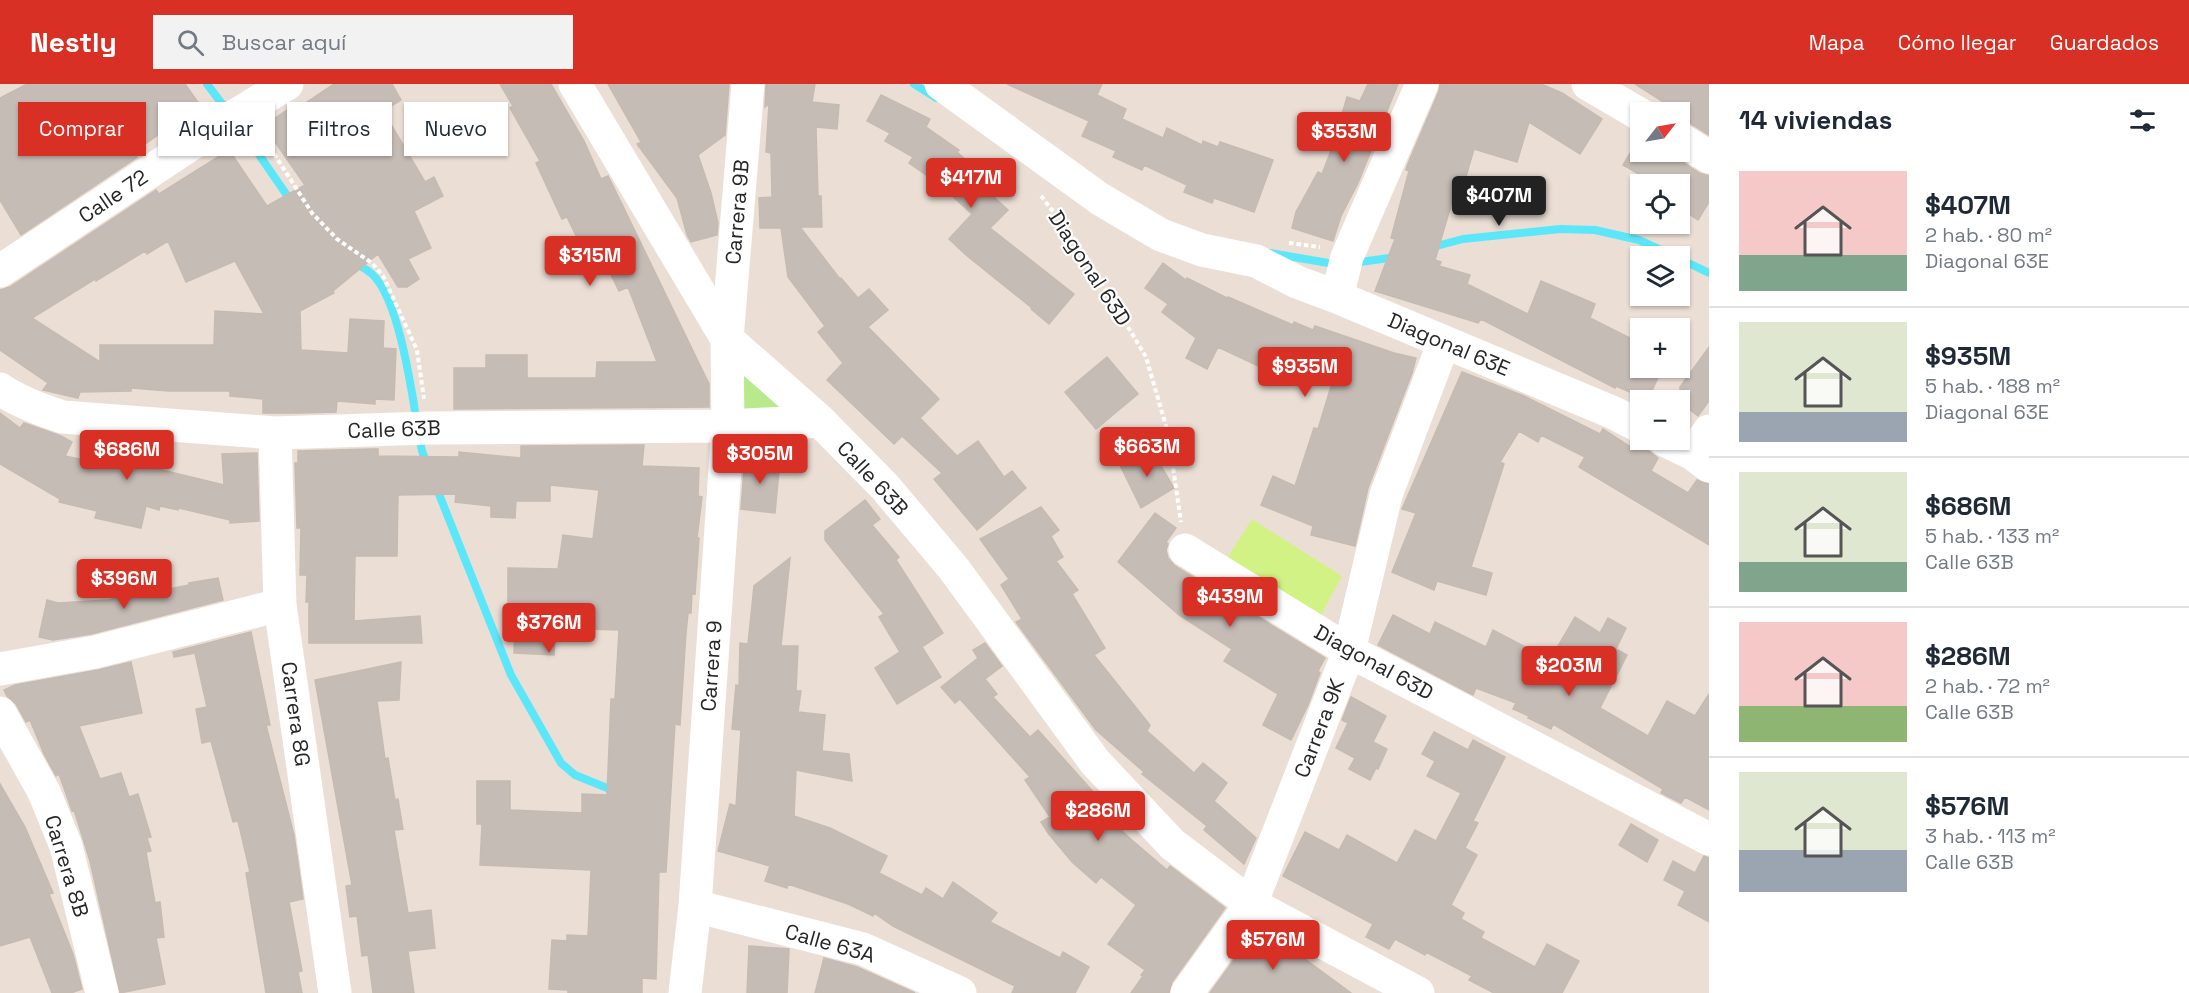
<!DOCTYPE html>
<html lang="es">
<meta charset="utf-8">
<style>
:root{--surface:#fff;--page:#f2f2f3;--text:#1f2937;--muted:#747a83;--line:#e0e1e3;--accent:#d93025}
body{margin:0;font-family:"Space Grotesk",sans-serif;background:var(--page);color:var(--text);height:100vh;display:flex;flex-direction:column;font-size:22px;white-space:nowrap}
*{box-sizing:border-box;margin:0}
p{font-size:20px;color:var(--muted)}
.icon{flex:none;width:33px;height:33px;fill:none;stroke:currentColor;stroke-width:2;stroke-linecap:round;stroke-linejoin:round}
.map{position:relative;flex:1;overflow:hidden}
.sheet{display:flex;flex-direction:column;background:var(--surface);width:480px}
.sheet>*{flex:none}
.top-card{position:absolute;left:18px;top:18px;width:570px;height:54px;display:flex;gap:12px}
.needle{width:39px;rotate:59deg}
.fabs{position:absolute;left:1630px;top:18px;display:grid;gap:12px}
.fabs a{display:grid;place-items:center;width:60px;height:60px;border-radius:0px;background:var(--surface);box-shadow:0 2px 4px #0004;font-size:30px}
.price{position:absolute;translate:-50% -51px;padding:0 14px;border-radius:6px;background:var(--accent);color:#fff;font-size:20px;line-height:39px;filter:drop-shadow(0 2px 3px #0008)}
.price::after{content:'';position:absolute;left:50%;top:36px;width:18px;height:14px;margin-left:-9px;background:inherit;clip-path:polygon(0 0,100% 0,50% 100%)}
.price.active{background:#222;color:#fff}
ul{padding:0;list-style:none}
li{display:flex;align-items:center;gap:18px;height:150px;padding:0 30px}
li+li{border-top:2px solid var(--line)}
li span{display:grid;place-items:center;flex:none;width:168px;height:120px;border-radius:0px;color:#555}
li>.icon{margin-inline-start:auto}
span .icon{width:72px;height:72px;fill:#fffc;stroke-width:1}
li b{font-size:26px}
h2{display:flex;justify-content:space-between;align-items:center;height:72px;padding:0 30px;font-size:26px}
.chip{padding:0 21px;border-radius:0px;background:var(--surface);box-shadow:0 2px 4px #0004;font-size:21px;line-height:54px}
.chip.active{background:var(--accent);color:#fff}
header{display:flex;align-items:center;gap:36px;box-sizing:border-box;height:84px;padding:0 30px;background:var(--accent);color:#fff}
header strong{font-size:28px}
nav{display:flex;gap:33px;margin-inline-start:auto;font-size:21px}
.search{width:420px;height:54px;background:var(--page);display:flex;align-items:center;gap:15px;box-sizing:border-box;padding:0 21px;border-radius:0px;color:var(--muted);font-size:22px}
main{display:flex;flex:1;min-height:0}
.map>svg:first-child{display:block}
.green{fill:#b8e98b}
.pitch{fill:#d3f285}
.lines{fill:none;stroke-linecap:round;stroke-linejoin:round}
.stream{stroke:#5ce6fa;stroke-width:8}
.building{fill:#c6bcb6;stroke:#c6bbb0;stroke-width:1.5;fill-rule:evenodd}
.path{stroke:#fff;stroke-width:4;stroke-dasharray:4.5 3;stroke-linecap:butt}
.minor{stroke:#fff;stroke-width:33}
.labels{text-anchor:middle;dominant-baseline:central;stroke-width:4.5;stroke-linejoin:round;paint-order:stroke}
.street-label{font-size:21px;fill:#262626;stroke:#fff}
</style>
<header>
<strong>Nestly</strong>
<div class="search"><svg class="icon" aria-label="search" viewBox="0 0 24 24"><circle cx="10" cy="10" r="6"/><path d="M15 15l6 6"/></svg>Buscar aquí</div>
<nav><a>Mapa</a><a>Cómo llegar</a><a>Guardados</a></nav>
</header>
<main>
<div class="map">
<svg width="1709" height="909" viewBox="0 0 1709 909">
<rect width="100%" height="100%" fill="#ebdfd5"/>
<path class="green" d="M742 291H748L782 325 744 328Z"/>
<path class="pitch" d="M1252 435 1342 492 1317 539 1222 482Z"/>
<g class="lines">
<path class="stream" d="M207 0 229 29
M914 0 936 14
M237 39 293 120
M1429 164 1463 155 1560 145 1595 146 1639 156 1674 172
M1270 169 1340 181
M1680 175 1709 189
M354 178C360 182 368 186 373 191 399 217 411 303 417 339
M1353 179 1396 173
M419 352 422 367 428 383
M435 400 511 591 561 679 575 691 617 708"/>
</g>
<path class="building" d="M27 0H185L200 21 134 68 137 73 136 74 21 151 0 116V14Z
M334 0H392L401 16 383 27 425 98 434 93 443 112 414 127 431 164 408 175 419 195 407 203H398L378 170 333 207 334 209 300 227 301 266 348 269 350 235 384 237 383 264 396 265 394 316 375 315V320L337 317 336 328 300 329H263V315L230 312V307H169L131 304V307L80 308 78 314 43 306 48 299 0 266V206L10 203 156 106 159 110 229 66 267 122 305 101 268 48V39L287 26 289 30ZM168 157 186 198 235 177 264 230 215 227 214 261H100V278L32 234 95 195 96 197 145 167 147 170Z
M500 0H551L584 57 601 95 608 92 619 114 709 300V323L454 325V284H486V271H527V294H596L597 278H657L628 203 619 207 596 160 583 166 567 133 562 135 536 79 540 77 510 24 513 22Z
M608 0H729L725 51 698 71 711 109 718 139 717 151 691 158 687 151 677 114 637 60 641 58Z
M766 0H815L812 18 839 21 837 45 816 43 818 112H821L822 143H800L840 195 841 194 858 214 869 205 888 226 868 243 939 315 920 334 957 372 978 357 1004 393 1012 387 1026 404 977 446 934 395 942 389 902 352 894 360 827 296 843 279 818 248 825 242 788 193 781 144H760L759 114 772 113 771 69 766 68 769 20 765 23Z
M1007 0H1102L1097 11 1126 25 1122 35 1163 54 1167 44 1202 61 1203 57 1218 63 1220 58 1273 76 1254 128 1214 114 1212 119 1184 108 1187 101 1144 81 1142 86 1113 73 1116 67 1082 52 1089 37Z
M1368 0H1398L1358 99 1341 132 1333 157 1292 144 1296 128 1318 88 1322 90 1342 38 1340 37 1347 13 1360 17Z
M1440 0H1541L1562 9 1602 35 1580 70 1529 38 1517 78 1474 65 1463 103 1457 101 1435 176 1441 178 1439 182 1470 191 1467 200 1528 230 1541 197 1595 220 1590 234 1638 258 1631 272 1641 276V284H1662L1648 316 1616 302 1615 304 1481 235 1478 239 1375 207 1395 155 1391 154 1409 87 1406 86 1407 82 1439 7Z
M1635 0H1709V51L1690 39 1680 36V28H1659L1658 24 1662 17Z
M881 11 930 35 926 43 959 66 957 68 991 99 985 105 1008 126 990 144 1074 210 1049 240 1031 225 1032 224 966 171 949 155 972 130 939 100 909 79 913 73 885 57 890 49 867 37Z
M1641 51V68H1667L1699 89 1709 92V118L1698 136 1680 124V100H1641V108L1637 105 1644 93 1623 81Z
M1163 179 1186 196 1187 194 1227 214 1228 213 1293 241 1294 238 1313 246 1315 242 1394 269 1416 274 1412 289 1368 404 1355 462 1311 451 1313 442 1261 421 1273 392 1295 402 1314 344 1318 345 1333 296 1295 282 1293 287 1273 279 1269 287 1218 263 1207 285 1186 274 1196 254 1162 228 1168 220 1145 204Z
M1709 263V317L1698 332 1680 318V303Z
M1107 273 1138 310 1096 345 1065 308Z
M1462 288 1524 312 1600 350 1603 345 1632 364 1634 360 1642 362 1658 374 1651 387 1688 409 1697 396 1709 400V461L1579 383 1585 373 1541 351 1538 358 1519 347 1500 378 1504 380 1471 483 1492 489 1486 511 1437 497 1434 506 1392 488 1416 429 1402 425Z
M0 329 20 344 24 339 61 352 72 358 65 372 135 387 137 380 224 401 222 370 257 369 259 437 230 439V436L179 424 178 426 160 422 159 426 146 422 141 444 95 434 97 427 59 418 60 415 0 380Z
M644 361 642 382 699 384 698 412 702 413 697 454H699L695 510 692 509 691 529H688L686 549 680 641 675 640 666 788H659L656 895 642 894V909H568V906L549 905 552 856 567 857V851L588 852 591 786 480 781 482 740H477V697H510V726L582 729V710L607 711 611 615H615L619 546 555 544 554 571 514 569 515 544H511V526H508V484L558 485 563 451 593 455 599 406 550 401V417H516L515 434 491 433V422L455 418 456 410 398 411 397 472H355L354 537 420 532 422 559H309V518H306L307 491H300L301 444H297L295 379H298V367L372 365H378V372L459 373V368L521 374V362Z
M1151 365 1174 404 1141 424 1120 381Z
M745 373 780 376 775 429 741 425Z
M865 416 880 435 872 441 899 473 896 476 943 549 922 563 941 593 897 620 875 584 900 568 879 533 884 530 825 456V447Z
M1041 423 1059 446 1051 452 1063 473 1056 477 1078 506 1072 510 1105 564 1094 571 1150 641 1147 647 1194 689 1203 679 1227 699 1214 717 1256 754 1244 780 1204 746 1207 742 1142 690 1144 688 1096 646 1016 538 1022 535 1001 501 1009 495 980 455Z
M1155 429 1176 444 1166 458 1168 460 1166 466 1168 474 1175 482 1325 574 1318 587 1320 589 1308 621 1291 656 1263 641 1278 610 1224 577 1232 565 1179 531 1118 478Z
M790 474 781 562H798L796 607H801L798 628 825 631 822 667 849 670 852 697 796 686 794 732 830 744 887 772 879 789 922 811 926 804 943 815 953 798 997 829 990 838 1060 874 1063 868 1089 883 1075 909H1012L1015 902 893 842 874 829 873 832 848 820 788 800 787 804 765 797 770 782 718 767 730 720 736 722 741 646 732 645 736 601 739 602 740 559 748 560 754 502Z
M218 494 223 516 91 550 53 556 39 553 47 516 58 519 108 516 127 512 126 514 189 501V499Z
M1393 531 1430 550 1435 538 1486 563 1493 546 1550 576 1575 533 1600 549 1608 534 1626 544 1616 565 1627 571 1600 624 1648 652 1667 617 1695 632 1709 610V726L1685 713 1681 719 1661 709 1663 705 1553 640 1551 645 1528 634 1529 632 1513 625 1516 619 1476 604 1473 611 1378 561Z
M251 548 270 641H266L294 751 303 815 289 818 302 887 298 888 302 909H266L246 789 250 788 238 737 233 738 211 657 202 659 196 625 207 623 195 569 174 573 173 568Z
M985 559 1002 582 985 595 997 610 993 613 1030 653 1038 646 1095 710 1088 716 1133 757 1167 786 1170 782 1225 824 1172 898 1169 909H1131L1143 892 1141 891 1145 886 1108 860 1136 821 1101 793 1096 799 1072 778 1048 749 1041 738 1050 733 1025 696 1030 693 960 615 955 619 941 603 978 574 973 566Z
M131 578 142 629 79 642 100 695 121 689 129 713 138 710 151 753 147 754 151 767 146 768 155 819 160 818 164 853 156 854 165 900 120 909 90 777 74 726 72 727 59 690 56 692 44 670 30 636 26 638 16 620 7 612 4 606 15 601 98 586Z
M401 578 399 616 377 617 385 675 388 674 395 716 398 715 403 745 394 746 408 829 431 826 435 864 408 867 414 909H373L368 871 362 872 357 832 350 833 346 802 352 801 315 596Z
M1351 613 1386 632 1373 658 1387 665 1378 685 1376 684 1370 696 1349 685 1355 674 1336 664 1348 639 1342 636Z
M1434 648 1468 666 1473 656 1505 673 1473 737 1478 739 1465 764 1477 771 1451 821 1464 829 1461 835 1484 848 1481 854 1535 883 1547 860 1579 877 1562 909H1494L1469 896 1472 892 1426 868 1425 871 1395 855 1389 865 1366 853 1373 840 1283 792 1305 748 1339 766 1347 751 1397 779 1415 746 1436 757 1461 709 1427 692 1435 677 1422 670Z
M0 700 25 743 53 809 49 810 73 870 82 905 71 909H52L30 853 0 862Z
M1631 740 1658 756 1647 778 1619 761Z
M1704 772 1709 774V838L1678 821 1685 807 1664 796 1673 777 1695 789Z
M1257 844 1279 856 1351 909H1210Z
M749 862 789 865 787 909H747Z
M824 874 857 883 915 909H815Z"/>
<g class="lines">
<path class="path" d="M262 51 312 129 337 155 372 179 383 192 417 266 424 315
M1041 112 1079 161 1146 273 1168 349 1181 438
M1289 159 1320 163"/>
<path class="minor" d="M575 0 727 255 820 337 885 403 954 485 1095 678 1172 760 1251 820 1418 909
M941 0 1100 115 1161 151 1202 166 1256 177 1297 198 1337 213 1614 329 1641 343
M1588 0 1641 31
M1680 55 1709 73
M0 187 223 39 287 0
M1337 213 1347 173 1422 0
M0 305C19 318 41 326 63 333L275 349 429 344 728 342 820 337
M275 349 280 521 335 909
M1664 356 1693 370 1709 382
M1693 370 1709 347
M1185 466 1349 567 1709 755
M0 585 95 568 280 521
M0 629 44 708 66 762 102 909
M695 822 863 865 960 909
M685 909 695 822 728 342 727 255 748 0
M1187 909 1251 820 1349 567 1386 411 1444 258"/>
</g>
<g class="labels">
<g class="street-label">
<text transform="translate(113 112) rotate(-34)">Calle 72</text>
<text transform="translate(737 128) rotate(-85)">Carrera 9B</text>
<text transform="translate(1090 184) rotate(57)">Diagonal 63D</text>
<text transform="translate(1449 260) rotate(23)">Diagonal 63E</text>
<text transform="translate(394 345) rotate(-2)">Calle 63B</text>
<text transform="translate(873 394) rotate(47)">Calle 63B</text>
<text transform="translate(1374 578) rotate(29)">Diagonal 63D</text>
<text transform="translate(711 582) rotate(-86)">Carrera 9</text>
<text transform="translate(296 630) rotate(82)">Carrera 8G</text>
<text transform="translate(1319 644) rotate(-69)">Carrera 9K</text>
<text transform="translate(67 782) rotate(73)">Carrera 8B</text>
<text transform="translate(830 859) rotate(16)">Calle 63A</text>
</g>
</g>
</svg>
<div class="fabs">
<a><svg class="needle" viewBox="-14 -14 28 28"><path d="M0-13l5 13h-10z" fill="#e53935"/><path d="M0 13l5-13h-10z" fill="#747a83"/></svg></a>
<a><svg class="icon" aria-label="locate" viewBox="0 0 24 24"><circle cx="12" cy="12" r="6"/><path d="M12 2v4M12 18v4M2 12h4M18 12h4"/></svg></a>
<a><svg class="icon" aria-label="layers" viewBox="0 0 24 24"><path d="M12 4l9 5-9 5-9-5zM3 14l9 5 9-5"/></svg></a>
<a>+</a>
<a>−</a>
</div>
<b class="price" style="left:1344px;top:79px">$353M</b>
<b class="price" style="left:971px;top:125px">$417M</b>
<b class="price active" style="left:1499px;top:143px">$407M</b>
<b class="price" style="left:590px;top:203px">$315M</b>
<b class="price" style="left:1305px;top:314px">$935M</b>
<b class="price" style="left:1147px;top:394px">$663M</b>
<b class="price" style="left:127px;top:397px">$686M</b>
<b class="price" style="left:760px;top:401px">$305M</b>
<b class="price" style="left:124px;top:526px">$396M</b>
<b class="price" style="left:1230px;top:544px">$439M</b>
<b class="price" style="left:549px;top:570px">$376M</b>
<b class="price" style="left:1569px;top:613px">$203M</b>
<b class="price" style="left:1098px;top:758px">$286M</b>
<b class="price" style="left:1273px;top:887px">$576M</b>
<div class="top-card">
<a class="chip active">Comprar</a>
<a class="chip">Alquilar</a>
<a class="chip">Filtros</a>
<a class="chip">Nuevo</a>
</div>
</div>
<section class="sheet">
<h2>14 viviendas<svg class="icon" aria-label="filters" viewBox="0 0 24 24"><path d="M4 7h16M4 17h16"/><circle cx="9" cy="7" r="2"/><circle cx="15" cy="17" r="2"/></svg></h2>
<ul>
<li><span style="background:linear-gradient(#f6c9c9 70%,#7fa58c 0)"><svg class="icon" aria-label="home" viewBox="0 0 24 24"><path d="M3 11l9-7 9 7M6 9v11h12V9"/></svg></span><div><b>$407M</b><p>2 hab. · 80 m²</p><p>Diagonal 63E</p></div></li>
<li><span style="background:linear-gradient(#dfe7d0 75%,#9aa5b1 0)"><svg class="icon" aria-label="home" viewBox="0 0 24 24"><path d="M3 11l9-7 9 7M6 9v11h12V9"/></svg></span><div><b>$935M</b><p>5 hab. · 188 m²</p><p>Diagonal 63E</p></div></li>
<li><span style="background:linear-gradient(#dfe7d0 75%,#7fa58c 0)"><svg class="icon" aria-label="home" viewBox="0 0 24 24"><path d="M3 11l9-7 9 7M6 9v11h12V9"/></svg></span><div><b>$686M</b><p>5 hab. · 133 m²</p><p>Calle 63B</p></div></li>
<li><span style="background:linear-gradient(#f6c9c9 70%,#8fb573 0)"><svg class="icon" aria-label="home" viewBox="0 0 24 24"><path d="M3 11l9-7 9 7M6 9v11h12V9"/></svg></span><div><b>$286M</b><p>2 hab. · 72 m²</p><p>Calle 63B</p></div></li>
<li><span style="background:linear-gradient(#dfe7d0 65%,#9aa5b1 0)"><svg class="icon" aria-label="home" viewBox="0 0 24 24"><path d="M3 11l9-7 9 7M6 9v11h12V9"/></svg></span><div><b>$576M</b><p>3 hab. · 113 m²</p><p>Calle 63B</p></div></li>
</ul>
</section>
</main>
